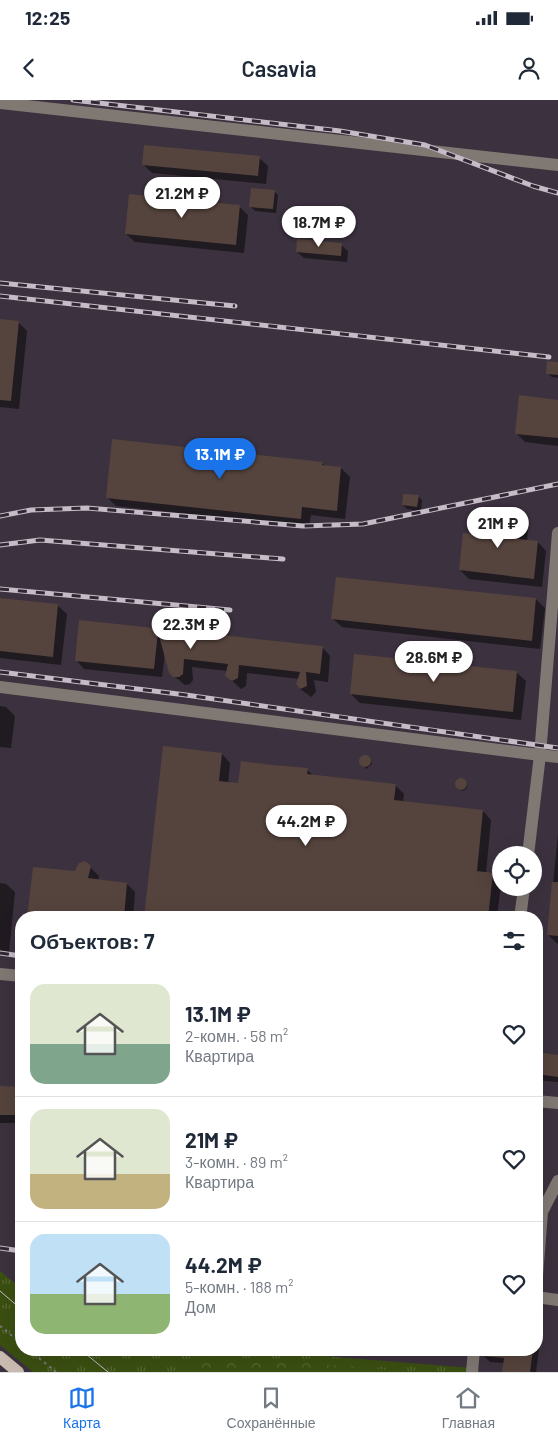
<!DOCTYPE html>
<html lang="ru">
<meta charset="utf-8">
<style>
:root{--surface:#fff;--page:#f6f6f7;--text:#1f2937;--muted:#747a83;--line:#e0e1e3;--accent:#1a73e8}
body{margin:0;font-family:Barlow,sans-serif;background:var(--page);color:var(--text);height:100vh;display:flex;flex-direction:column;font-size:19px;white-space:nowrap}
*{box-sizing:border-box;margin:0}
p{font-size:16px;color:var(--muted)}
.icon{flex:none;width:28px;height:28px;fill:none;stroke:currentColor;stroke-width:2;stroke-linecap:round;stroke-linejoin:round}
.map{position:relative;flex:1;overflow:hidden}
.panel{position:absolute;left:15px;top:811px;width:528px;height:445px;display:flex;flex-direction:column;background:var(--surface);border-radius:20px;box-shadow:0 5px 20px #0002}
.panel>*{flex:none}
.controls{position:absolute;left:492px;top:746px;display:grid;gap:10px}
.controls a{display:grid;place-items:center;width:50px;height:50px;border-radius:50%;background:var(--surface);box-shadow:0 5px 20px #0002;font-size:25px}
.price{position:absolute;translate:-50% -42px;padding:0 11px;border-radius:18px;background:#fff;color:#222;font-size:16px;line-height:32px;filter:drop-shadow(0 1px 2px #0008)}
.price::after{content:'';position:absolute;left:50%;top:30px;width:15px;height:11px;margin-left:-8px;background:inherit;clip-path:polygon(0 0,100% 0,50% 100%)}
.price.on{background:var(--accent);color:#fff}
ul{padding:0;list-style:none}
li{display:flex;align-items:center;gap:15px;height:125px;padding:0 15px}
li+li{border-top:1px solid var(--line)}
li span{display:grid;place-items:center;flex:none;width:140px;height:100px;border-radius:15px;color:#555}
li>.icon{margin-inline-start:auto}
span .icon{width:60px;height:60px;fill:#fffc;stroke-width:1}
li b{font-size:21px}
h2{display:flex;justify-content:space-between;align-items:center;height:60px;padding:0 15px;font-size:21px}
.status{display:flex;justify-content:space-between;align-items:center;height:35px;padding:0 25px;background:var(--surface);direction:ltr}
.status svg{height:14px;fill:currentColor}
header{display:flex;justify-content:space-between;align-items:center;height:65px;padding:0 15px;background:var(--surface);font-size:22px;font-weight:600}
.dock{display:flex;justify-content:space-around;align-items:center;height:70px;border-top:1px solid var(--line);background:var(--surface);font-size:14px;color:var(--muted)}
.dock a{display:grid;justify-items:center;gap:2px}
.dock .on{color:var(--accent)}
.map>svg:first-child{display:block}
.grass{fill:url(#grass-tufts)}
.forest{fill:url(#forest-crowns)}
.shadow{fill:#0007}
.building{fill:#55433d}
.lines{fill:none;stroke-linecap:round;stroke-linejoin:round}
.path{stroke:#7e7480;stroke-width:2;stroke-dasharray:2.5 4;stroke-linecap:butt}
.minor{stroke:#807873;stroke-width:12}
.major{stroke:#c9bbaf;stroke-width:12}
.tram{stroke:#c4bcc6;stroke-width:1}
.rail-casing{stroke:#c4bcc6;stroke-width:5}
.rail{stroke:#312733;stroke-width:3;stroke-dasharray:9;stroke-linecap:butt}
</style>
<div class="status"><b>12:25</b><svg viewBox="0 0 49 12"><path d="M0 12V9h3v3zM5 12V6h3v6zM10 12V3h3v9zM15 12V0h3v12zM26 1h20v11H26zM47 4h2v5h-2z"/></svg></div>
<header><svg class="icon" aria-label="back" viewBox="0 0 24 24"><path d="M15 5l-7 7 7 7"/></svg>Casavia<svg class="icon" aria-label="person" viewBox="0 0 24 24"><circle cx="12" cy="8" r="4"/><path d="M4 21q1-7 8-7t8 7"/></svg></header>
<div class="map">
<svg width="558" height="1272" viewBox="0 0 558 1272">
<defs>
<pattern id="grass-tufts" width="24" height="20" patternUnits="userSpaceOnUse" patternTransform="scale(1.25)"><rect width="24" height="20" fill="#3b4f11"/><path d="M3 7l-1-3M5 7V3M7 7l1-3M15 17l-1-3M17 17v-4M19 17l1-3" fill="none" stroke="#576834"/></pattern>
<pattern id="forest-crowns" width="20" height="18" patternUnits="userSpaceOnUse" patternTransform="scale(1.25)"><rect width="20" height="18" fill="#3b4f11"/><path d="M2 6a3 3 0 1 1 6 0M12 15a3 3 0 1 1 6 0" fill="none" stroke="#576834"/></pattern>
</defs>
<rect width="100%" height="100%" fill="#3c313e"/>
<path class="grass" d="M0 1171 21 1188V1250H252L472 1268 480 1272H33L0 1245Z"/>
<path class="forest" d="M197 1254 390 1270 405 1272H199L195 1269 194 1259Z"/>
<path class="shadow" d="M259 58 268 66 266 84 152 73 143 64Z
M274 91 278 95 276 113 255 111 250 106Z
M239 106 248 115 244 153 135 142 126 134Z
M341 145 348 151 347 162 304 158 297 152Z
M0 221 19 223 27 231 19 309 0 307Z
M558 264V278L552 277 547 273Z
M558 301V346L525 342 516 333Z
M322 363 326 367 341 368 350 377 345 419 311 415 309 427 116 406 107 397Z
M418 396 422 400 421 411 407 409 403 405Z
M519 421 528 430 527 441 538 442 546 451 542 487 469 479 460 470 475 435Z
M337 478 536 499 545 508 540 549 342 527 333 519Z
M0 499 58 506 67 514 61 565 0 558Z
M80 521 322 547 330 556 328 582 314 580 316 592 311 597 299 588V579L247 573 246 586 241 589 226 575 227 571 192 567 193 580 190 584 185 585 170 573 165 553 162 577 84 569 76 560Z
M355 555 517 573 526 581 521 620 360 603 351 594Z
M0 606 6 607 15 616 11 648 0 647Z
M222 654 230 663 228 684 240 685 307 670 314 676 395 685 404 694 403 702 483 711 491 720 486 773 492 774 501 783 497 818H145Z
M365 656 371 661 372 664 366 669 360 661Z
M456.5 685a5.5 5.5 0 1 1 11 0a5.5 5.5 0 1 1-11 0Z
M558 733V844L548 835Z
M90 767 99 776 98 781 127 784 135 792 133 818H29L75 772Z
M0 783 6 784 15 792 9 852 0 851Z
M536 953 558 956V982L536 980Z
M0 987 21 988V1023H0Z
M536 1247 539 1250 536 1272H504V1263L490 1262 484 1256 485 1250H536Z"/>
<path class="building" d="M144 45 260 56 258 76 142 65Z
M251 88 275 90 273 109 249 107Z
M129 94 240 105 236 145 125 134Z
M297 139 342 143 341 156 296 152Z
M0 219 19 221 11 301 0 300Z
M547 261 558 262V275L546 274Z
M519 295 558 300V338L515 334Z
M112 339 323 362 322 365 341 367 337 411 302 407 301 419 106 398Z
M403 394 419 395 417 407 402 405Z
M476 415 520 420 518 439 538 441 534 479 459 470 463 433 474 434Z
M336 477 536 498 532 541 331 519Z
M0 498 58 504 53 557 0 551Z
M79 520 323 546 320 574 306 572 307 586 300 589 296 584 300 572 239 565 238 578 232 581 225 576 228 564 184 559 183 574 179 577H173L169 573 158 532 154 569 75 561Z
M354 554 517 571 513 612 350 594Z
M163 646 222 653 219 681 238 683 241 661 273 665 308 668 307 674 396 684 394 700 483 710 477 771 493 773 488 818H144Z
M359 661a6 6 0 1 1 12 0a6 6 0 1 1-12 0Z
M455 684a6 6 0 1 1 12 0a6 6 0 1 1-12 0Z
M85 761 91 766 88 778 127 783 124 818H27L33 767 75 771 79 763Z
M552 782H558V836L547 835Z
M536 952 558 955V977L536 974Z
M0 986 21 987V1015H0Z
M482 1250H533L530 1272H502L504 1258 482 1256Z"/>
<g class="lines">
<path class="path" d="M0 1226 21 1243
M29 1250 56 1272"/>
<path class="minor" d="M0 3 558 65
M0 587 540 655 558 433
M528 755 540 655 558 657
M520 818 524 788
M0 874 21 876
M536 1001 558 1003
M536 1189 542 1112 558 1081
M536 1197 558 1200
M472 1272 474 1250"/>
<path class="major" d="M0 1257 18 1272"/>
<path class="tram" d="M0 1191 21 1209
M81 1250 108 1272"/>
<defs>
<path id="rail" d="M73 0 340 31 425 45 533 86 558 93
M0 183 235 206
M0 196 549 257
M0 416 31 410 87 408 303 426 363 424 558 384
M0 445 40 440 283 459
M0 489 230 510
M0 572 186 595 558 648
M0 853 21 856
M0 1148 21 1151"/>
</defs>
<use href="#rail" class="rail-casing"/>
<use href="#rail" class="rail"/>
</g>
</svg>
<div class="controls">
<a><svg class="icon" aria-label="locate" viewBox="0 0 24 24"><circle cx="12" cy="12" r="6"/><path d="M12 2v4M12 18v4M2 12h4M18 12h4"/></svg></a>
</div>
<b class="price" style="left:182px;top:119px">21.2M ₽</b>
<b class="price" style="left:319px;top:148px">18.7M ₽</b>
<b class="price on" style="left:220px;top:380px">13.1M ₽</b>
<b class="price" style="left:498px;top:449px">21M ₽</b>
<b class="price" style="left:191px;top:550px">22.3M ₽</b>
<b class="price" style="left:434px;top:583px">28.6M ₽</b>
<b class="price" style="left:306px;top:747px">44.2M ₽</b>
<section class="panel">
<h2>Объектов: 7<svg class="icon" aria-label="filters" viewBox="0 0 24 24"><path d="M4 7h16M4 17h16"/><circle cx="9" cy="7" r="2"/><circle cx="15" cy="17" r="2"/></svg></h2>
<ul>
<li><span style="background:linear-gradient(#dfe7d0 60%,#7fa58c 0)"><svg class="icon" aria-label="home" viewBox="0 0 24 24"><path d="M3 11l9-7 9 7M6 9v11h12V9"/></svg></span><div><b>13.1M ₽</b><p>2-комн. · 58 m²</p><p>Квартира</p></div><svg class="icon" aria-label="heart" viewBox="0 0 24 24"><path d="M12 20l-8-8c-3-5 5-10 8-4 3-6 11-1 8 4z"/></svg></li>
<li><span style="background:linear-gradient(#dfe7d0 65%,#c2b280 0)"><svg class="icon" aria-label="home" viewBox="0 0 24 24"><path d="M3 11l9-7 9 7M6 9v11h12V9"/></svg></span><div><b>21M ₽</b><p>3-комн. · 89 m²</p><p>Квартира</p></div><svg class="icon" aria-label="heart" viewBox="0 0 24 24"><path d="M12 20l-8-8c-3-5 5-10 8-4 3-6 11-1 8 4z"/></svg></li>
<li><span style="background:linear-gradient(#bfe0f5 60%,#8fb573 0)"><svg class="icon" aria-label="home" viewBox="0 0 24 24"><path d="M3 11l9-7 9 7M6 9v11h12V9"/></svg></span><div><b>44.2M ₽</b><p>5-комн. · 188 m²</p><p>Дом</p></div><svg class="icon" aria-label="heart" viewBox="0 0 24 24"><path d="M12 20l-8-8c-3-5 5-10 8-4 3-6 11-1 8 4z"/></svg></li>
</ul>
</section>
</div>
<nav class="dock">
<a class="on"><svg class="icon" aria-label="map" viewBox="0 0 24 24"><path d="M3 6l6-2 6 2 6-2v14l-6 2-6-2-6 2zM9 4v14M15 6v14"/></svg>Карта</a>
<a><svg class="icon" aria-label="saved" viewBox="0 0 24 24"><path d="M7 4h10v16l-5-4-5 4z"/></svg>Сохранённые</a>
<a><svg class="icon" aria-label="home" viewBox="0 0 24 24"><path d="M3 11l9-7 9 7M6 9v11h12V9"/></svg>Главная</a>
</nav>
